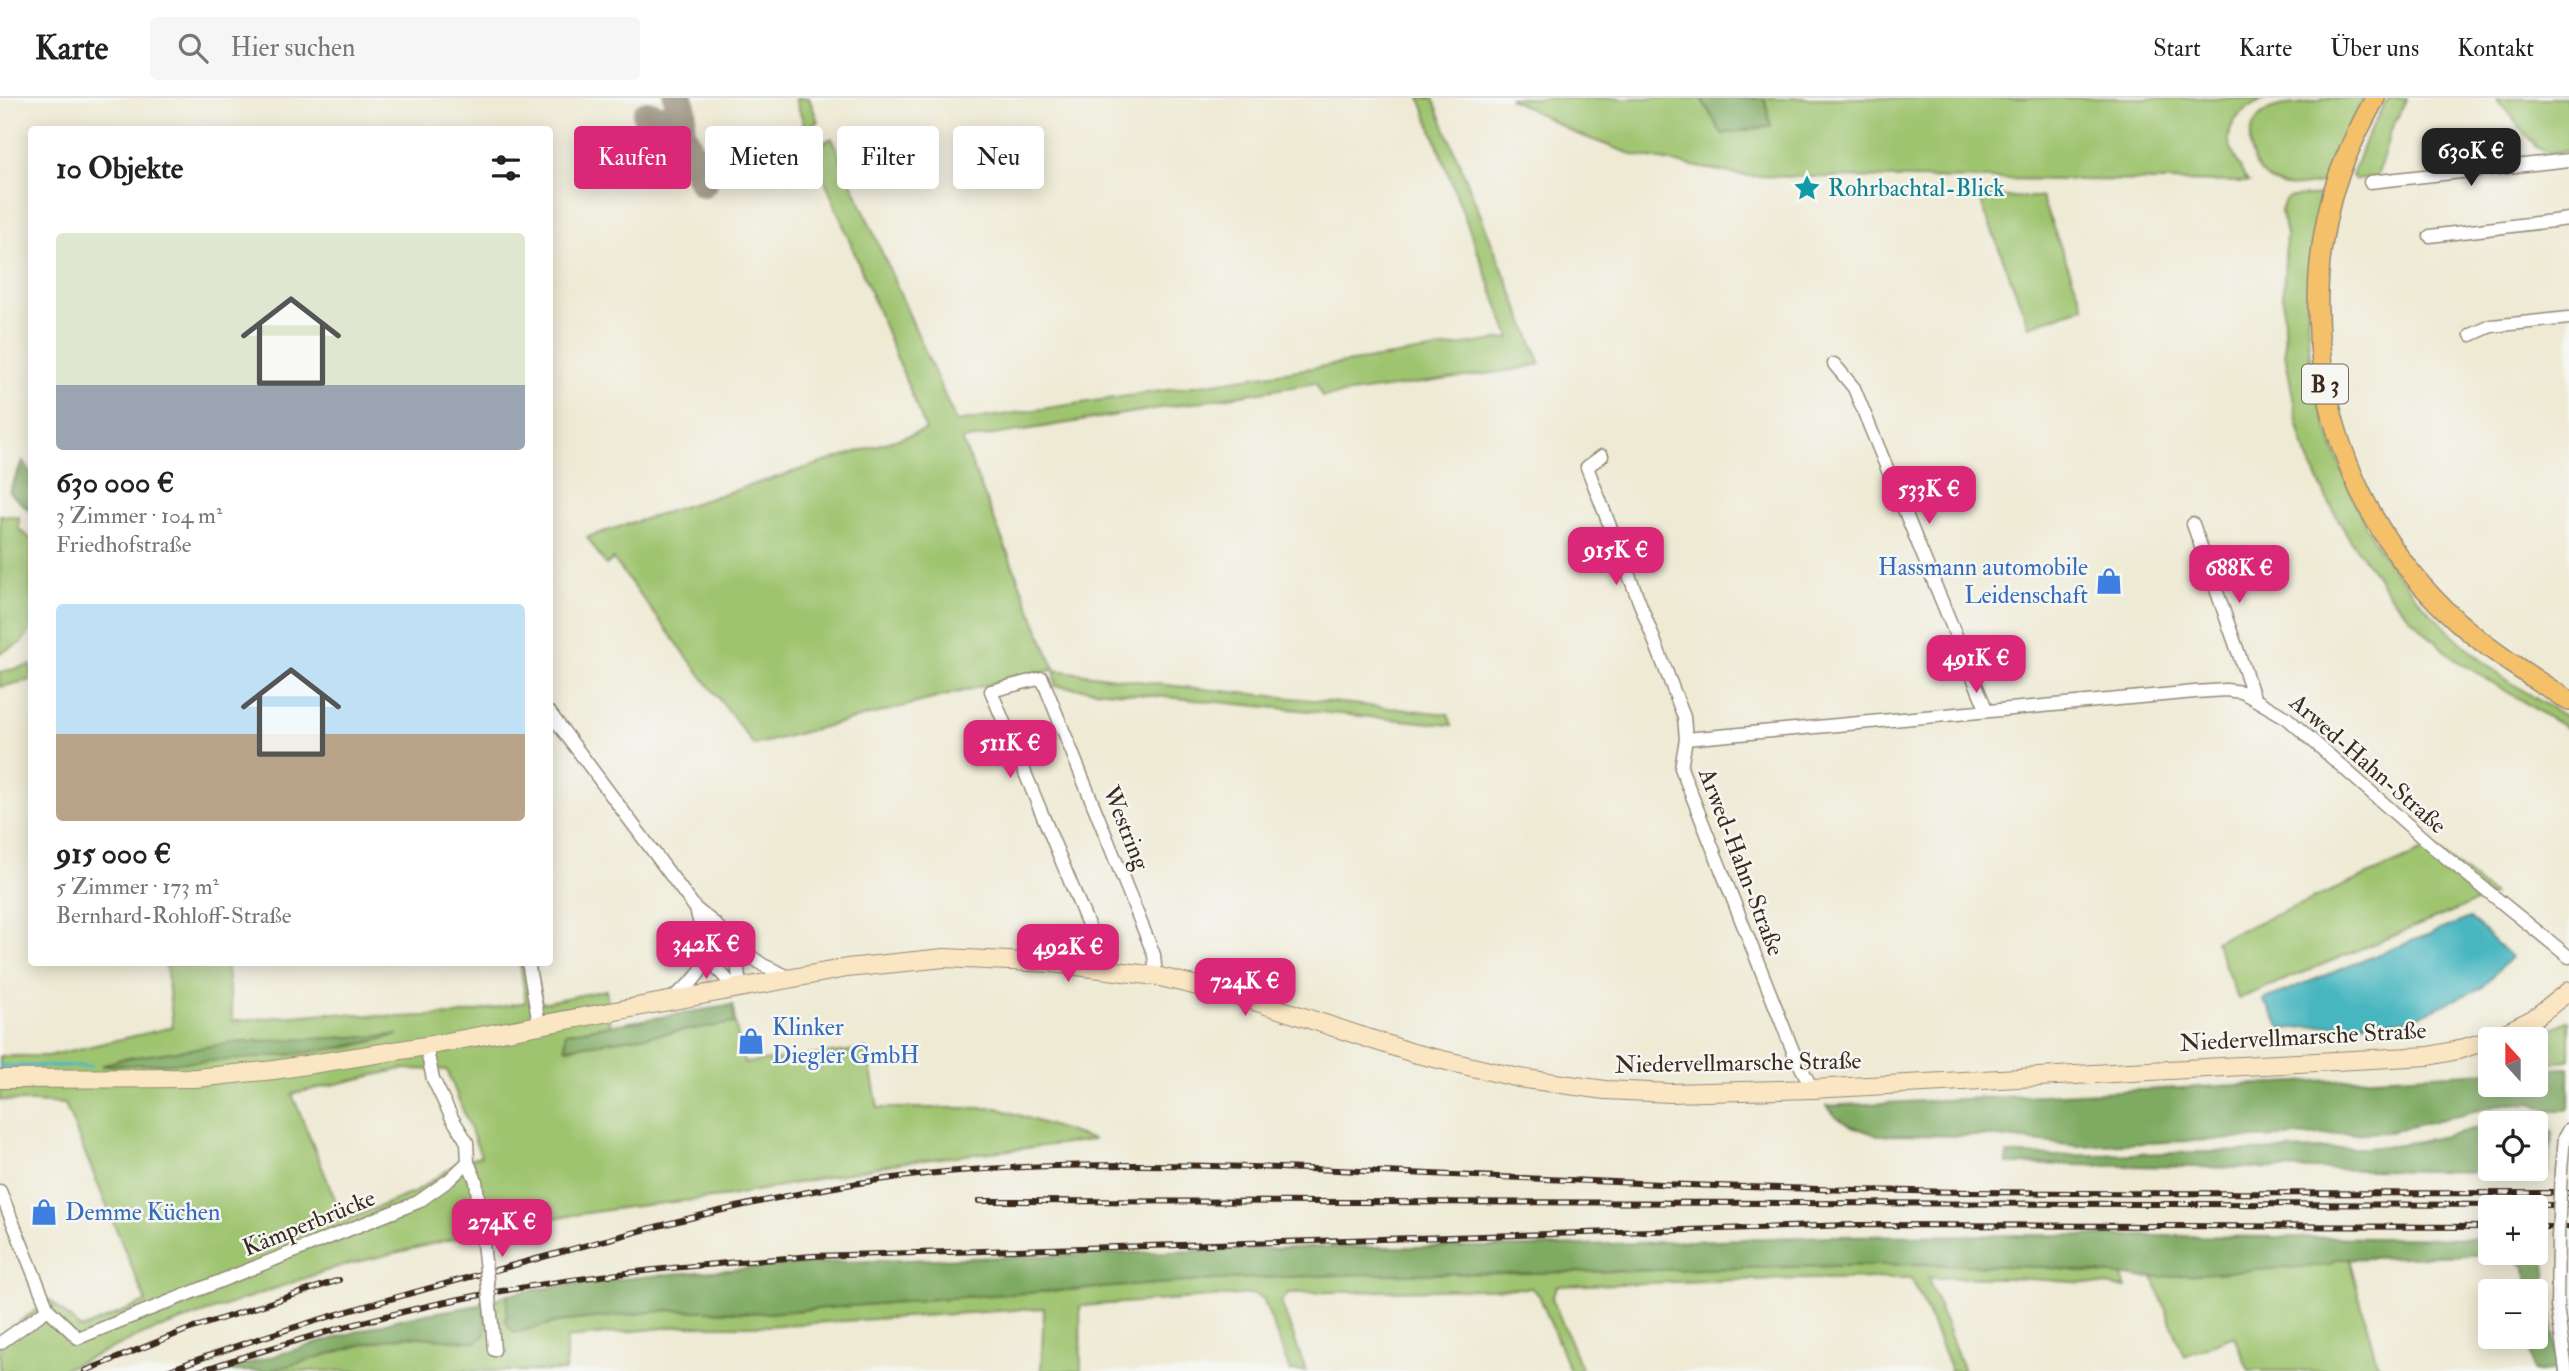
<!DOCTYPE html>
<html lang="de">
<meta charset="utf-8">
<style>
:root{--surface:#fff;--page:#f6f6f6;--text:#222;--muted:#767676;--line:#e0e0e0;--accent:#db2777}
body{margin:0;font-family:"IM FELL Double Pica",serif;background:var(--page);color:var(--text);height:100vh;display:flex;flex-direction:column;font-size:26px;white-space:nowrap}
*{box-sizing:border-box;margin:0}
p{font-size:23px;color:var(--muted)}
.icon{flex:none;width:38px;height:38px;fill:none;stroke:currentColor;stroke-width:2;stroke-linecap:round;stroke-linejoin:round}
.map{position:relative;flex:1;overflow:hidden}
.panel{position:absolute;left:28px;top:28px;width:525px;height:840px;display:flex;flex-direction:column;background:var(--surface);border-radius:7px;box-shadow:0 4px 18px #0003}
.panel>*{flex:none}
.hud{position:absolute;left:574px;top:28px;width:665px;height:63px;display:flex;gap:14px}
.needle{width:46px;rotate:339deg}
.fabs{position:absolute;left:2478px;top:929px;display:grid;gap:14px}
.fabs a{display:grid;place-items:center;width:70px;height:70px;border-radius:7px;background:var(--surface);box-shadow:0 4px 18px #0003;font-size:35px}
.price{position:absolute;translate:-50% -60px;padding:0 16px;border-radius:14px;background:var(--accent);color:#fff;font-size:23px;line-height:46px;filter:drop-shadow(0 2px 4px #0008)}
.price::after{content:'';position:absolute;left:50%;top:42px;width:21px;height:16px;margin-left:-10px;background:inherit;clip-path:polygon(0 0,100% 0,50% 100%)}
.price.active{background:#222;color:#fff}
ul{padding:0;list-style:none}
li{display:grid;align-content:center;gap:14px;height:371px;padding:0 28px}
li span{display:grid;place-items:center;height:217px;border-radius:7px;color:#555}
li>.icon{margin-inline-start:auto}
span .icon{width:126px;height:126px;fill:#fffc;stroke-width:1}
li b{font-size:30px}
h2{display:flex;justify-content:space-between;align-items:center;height:84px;padding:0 28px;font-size:30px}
.pill{padding:0 24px;border-radius:7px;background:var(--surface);box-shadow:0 4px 18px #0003;font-size:24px;line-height:63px}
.pill.active{background:var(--accent);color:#fff}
header{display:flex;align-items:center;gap:42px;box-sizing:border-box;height:98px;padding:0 35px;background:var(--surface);border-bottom:2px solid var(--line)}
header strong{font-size:33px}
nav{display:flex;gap:38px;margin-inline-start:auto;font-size:24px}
.search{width:490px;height:63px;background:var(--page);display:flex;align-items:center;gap:18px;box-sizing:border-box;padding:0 24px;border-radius:7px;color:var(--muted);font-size:26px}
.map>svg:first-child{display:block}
.green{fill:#9fc46f;stroke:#6d7746;stroke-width:2;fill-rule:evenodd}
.forest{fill:#7faa62;stroke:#5d6a40;stroke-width:2}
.water{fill:#47b6bf;stroke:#41706e;stroke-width:2}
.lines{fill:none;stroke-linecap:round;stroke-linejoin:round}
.stream{stroke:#47b6bf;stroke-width:3.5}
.taxiway{stroke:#948a79;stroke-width:30}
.street-casing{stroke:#948a79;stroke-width:15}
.secondary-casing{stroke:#948a79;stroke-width:20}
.primary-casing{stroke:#948a79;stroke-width:22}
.street{stroke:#fff;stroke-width:12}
.secondary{stroke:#fbe6c3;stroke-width:18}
.primary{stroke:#f4c16a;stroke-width:19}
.rail-casing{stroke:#3b2a1e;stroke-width:6}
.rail{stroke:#f6f6f2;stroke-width:3.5;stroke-dasharray:10;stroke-linecap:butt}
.street-bridge-casing{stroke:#948a79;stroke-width:15;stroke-linecap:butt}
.street-bridge{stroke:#fff;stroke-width:12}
.labels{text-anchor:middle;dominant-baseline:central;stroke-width:5;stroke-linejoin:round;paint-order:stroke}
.shield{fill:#f6f6f2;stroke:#73675e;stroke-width:2}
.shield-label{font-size:23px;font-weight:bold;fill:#3b2a1e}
.culture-label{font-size:24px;fill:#0d838f;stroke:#f6f6f2;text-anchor:start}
.shop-label{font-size:24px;fill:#366cbe;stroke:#f6f6f2;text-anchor:start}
.street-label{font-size:24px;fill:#3b2a1e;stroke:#f6f6f2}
</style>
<header>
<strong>Karte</strong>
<div class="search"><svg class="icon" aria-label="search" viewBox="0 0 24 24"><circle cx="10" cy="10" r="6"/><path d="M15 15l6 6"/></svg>Hier suchen</div>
<nav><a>Start</a><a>Karte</a><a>Über uns</a><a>Kontakt</a></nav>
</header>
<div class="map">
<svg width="2569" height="1273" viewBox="0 0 2569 1273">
<rect width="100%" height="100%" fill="#f6f6f2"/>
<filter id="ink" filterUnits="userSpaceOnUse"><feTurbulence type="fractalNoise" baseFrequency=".0143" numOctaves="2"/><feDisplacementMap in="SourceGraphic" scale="14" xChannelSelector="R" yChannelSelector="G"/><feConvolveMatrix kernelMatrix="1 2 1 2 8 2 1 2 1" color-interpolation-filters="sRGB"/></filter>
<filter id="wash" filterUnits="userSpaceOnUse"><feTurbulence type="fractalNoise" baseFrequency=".00686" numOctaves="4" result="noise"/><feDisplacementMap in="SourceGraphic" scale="28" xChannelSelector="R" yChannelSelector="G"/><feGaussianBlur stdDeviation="1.57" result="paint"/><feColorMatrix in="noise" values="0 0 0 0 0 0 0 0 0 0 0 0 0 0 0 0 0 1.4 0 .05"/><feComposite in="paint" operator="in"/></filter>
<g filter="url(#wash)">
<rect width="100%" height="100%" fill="#eeead4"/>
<path class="green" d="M795 0H809L818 24 805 29Z
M1420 0H1433L1541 266 1514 272 1322 299 1316 285 962 342 1055 572 1175 588 1448 616 1452 627 1055 588V572L1029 576 754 647 613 461 606 467 587 439 926 332 812 50 832 40 956 324 1510 240Z
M1509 0H1701L1722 36 1771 28 1764 0H2269C2250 6 2228 20 2229 43 2230 51 2241 71 2245 80L2249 84 1746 78 1634 57 1577 36Z
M2324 0H2363L2340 49 2328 84C2315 86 2298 90 2285 88 2251 83 2236 33 2266 13 2282 3 2307 9 2324 0Z
M2388 0H2407L2391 32 2377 79 2356 82 2352 78 2365 42Z
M2496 0H2565L2569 11V53L2547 55 2536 49Z
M2326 97C2304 152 2302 243 2318 301 2323 319 2330 338 2336 356 2349 392 2364 431 2386 461 2416 502 2454 540 2493 572 2517 590 2544 605 2569 621V632L2453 560 2431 540 2394 503 2347 437 2326 399 2306 356 2298 327 2285 255 2283 197 2286 137 2281 113 2285 102 2290 99Z
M1979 99H2041L2084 209 2029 228Z
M0 417 19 419V431L32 442 31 532 21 545 0 555Z
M31 567V582L0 589V574Z
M2433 749 2493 797 2238 901 2215 843Z
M166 865H226L233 923 328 915 399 919 456 917 526 904 520 865H534L541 905 606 892 610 927 565 935 566 950 735 925 744 965 867 951 878 1010H997L1094 1042 898 1065 730 1098 628 1109 499 1128 477 1135 337 1169 144 1236 60 1273H0V1238L50 1202 81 1231 146 1204 65 1006 0 1002V958H48L173 929ZM393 938 350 949 171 965 104 967 121 961 239 944ZM402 971 447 972 481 1058 456 1066 415 1094 344 1123 292 996Z
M2569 922V963L2536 965V942L2531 941Z
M2349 1160 2379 1273H2249L2234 1238 2184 1258 2153 1179 2329 1167 2337 1161Z
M1920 1166 2043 1169 2122 1178 2126 1190C2061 1181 1994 1178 1928 1180L1964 1273H1951L1923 1204 1911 1180H1893L1736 1182 1557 1188 1552 1200 1582 1273H1570L1539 1197 1531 1190 1288 1195 1281 1204 1306 1273H1290L1263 1200 1253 1196 1080 1208 1081 1273H1041L1044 1210 766 1228H683L567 1240 565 1273H270L364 1246 407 1238 477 1244 485 1206 508 1196 506 1225 529 1231 557 1224 671 1212 767 1215 949 1200 1232 1181 1370 1176 1533 1175Z"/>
<path class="forest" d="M1701 0H1764L1771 28 1722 36Z
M23 363 31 375V414L9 394Z
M733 907 735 925 566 950 565 935Z
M398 937C302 962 199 964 101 968L121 961 239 944Z
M2569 970V1010L2567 1012H2549L2532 1005 2503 1006 2389 1034 2078 1048 1988 1038 1876 1037 1852 1028 1836 1019 1827 1008 2490 974V987H2536V972Z
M2528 1018 2544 1023 2553 1035 2547 1075 2007 1066V1056L2054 1058 2366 1050C2410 1046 2449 1039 2490 1026V1071H2536V1026L2491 1025 2509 1020Z
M2044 1137 2490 1141V1155H2536V1142H2542L2558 1273H2534L2526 1239H2536V1194L2529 1193 2526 1169 2507 1156 2337 1161 2329 1167 2144 1180 2043 1169 1920 1166 1533 1175 1370 1176 1232 1181 949 1200 767 1215 671 1212 557 1224 514 1235 506 1225 508 1196 572 1186 671 1176 839 1164 1326 1149H1528L1829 1138Z
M485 1206V1236L477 1244 407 1238 364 1246 270 1273H222L403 1220Z"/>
<path class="water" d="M2470 820 2511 859 2481 890 2412 921 2282 931 2263 902Z"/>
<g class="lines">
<path class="stream" d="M0 968H91"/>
<path class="taxiway" d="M678 0 682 12 680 32 703 84
M647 17 673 25 680 32"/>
</g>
</g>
<g filter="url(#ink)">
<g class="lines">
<defs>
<path id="street" d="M2370 84 2569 62
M2430 138 2569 121
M2471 237 2491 228 2569 220
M1834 266 1854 290 1987 613
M1602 358 1587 369 1684 619 1686 641
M2193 426 2254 599
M550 615 696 811 714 825 735 847 763 867 791 880
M1091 834 991 593 1042 580 1154 857 1156 878
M707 852 720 874 735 890 739 880 735 847
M528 864 539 926
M672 900C715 869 708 858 696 811
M426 948 433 981 452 1020 467 1044 468 1064 476 1083 478 1100
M1812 991 1793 953 1681 670 1686 641 2195 594 2226 592 2242 594 2287 620 2433 749 2569 859
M2561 1072 2564 1040 2569 1031
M0 1093 48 1211
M2558 1139 2557 1208 2566 1273
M492 1226 494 1252
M0 1245 48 1211 78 1240 418 1104 449 1082 468 1064"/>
<path id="secondary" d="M2491 942 2533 921 2569 893
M0 981 196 980 274 972 426 948 847 870 944 860 1053 865 1156 878 1239 898 1413 955 1519 980 1605 992 1671 995 1812 991 2429 958 2458 952 2490 942"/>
<path id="primary" d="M2375 0C2358 32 2340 67 2331 102 2294 249 2337 406 2445 512 2482 548 2525 575 2569 603"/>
</defs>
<use href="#street" class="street-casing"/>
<use href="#secondary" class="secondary-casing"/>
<use href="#primary" class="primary-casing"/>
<use href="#street" class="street"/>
<use href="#secondary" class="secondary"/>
<use href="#primary" class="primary"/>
<defs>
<path id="rail" d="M979 1103 2569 1107
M2536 1129H2569
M85 1273 184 1233 339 1182
M167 1273C285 1228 407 1196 529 1163 666 1125 804 1087 946 1074 1076 1063 1207 1067 1337 1072 1454 1077 1572 1083 1690 1087 1983 1098 2276 1095 2569 1095
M199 1273C285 1245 372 1219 460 1201 576 1177 695 1167 813 1158L1853 1127 2490 1129"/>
</defs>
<use href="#rail" class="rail-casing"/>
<use href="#rail" class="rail"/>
<defs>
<path id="street-bridge" d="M478 1100 492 1226
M2558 1139 2561 1072"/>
</defs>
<use href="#street-bridge" class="street-bridge-casing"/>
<use href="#street-bridge" class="street-bridge"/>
</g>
</g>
<defs>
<symbol id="sight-bare" viewBox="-9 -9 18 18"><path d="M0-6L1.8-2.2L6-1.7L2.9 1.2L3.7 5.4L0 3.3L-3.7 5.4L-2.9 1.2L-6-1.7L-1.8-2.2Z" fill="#0f9aa8" stroke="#f6f6f2" stroke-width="2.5" paint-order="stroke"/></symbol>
<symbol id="shop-bare" viewBox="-9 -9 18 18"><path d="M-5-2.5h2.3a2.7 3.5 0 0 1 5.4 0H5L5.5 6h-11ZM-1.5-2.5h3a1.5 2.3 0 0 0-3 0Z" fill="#3f7fe0" stroke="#f6f6f2" stroke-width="2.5" paint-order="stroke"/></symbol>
</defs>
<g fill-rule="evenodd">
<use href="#sight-bare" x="1788" y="71" width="38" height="38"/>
<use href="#shop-bare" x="2090" y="464" width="38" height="38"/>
<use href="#shop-bare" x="732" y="924" width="38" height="38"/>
<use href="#shop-bare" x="25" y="1095" width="38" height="38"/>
</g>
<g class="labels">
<rect class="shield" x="2302" y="266.5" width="46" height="39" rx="5"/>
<g class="shield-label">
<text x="2325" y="286">B 3</text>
</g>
<g class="culture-label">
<text x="1828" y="90">Rohrbachtal-Blick</text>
</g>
<g class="shop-label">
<text x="2088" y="469" text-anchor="end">Hassmann automobile<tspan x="2088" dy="28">Leidenschaft</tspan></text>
<text x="772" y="929">Klinker<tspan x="772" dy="28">Diegler GmbH</tspan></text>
<text x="65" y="1114">Demme Küchen</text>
</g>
<g class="street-label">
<text transform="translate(2368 666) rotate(41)">Arwed-Hahn-Straße</text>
<text transform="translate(1126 730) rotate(68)">Westring</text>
<text transform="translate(1741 764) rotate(69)">Arwed-Hahn-Straße</text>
<text transform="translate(2303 939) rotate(-3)">Niedervellmarsche Straße</text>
<text transform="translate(1738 965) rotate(-1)">Niedervellmarsche Straße</text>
<text transform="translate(309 1125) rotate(-22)">Kämperbrücke</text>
</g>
</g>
</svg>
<div class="fabs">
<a><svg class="needle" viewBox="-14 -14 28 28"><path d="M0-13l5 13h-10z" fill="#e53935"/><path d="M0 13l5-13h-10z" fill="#767676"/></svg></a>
<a><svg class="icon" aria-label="locate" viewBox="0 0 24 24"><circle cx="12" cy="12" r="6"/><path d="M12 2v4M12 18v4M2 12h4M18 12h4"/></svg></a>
<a>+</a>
<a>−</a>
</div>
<b class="price active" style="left:2471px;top:90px">630K €</b>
<b class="price" style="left:1929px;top:428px">533K €</b>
<b class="price" style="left:1616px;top:489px">915K €</b>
<b class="price" style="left:2239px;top:507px">688K €</b>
<b class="price" style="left:1976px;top:597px">491K €</b>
<b class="price" style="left:1010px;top:682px">511K €</b>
<b class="price" style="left:706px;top:883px">342K €</b>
<b class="price" style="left:1068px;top:886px">492K €</b>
<b class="price" style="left:1245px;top:920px">724K €</b>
<b class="price" style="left:502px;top:1161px">274K €</b>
<div class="hud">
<a class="pill active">Kaufen</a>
<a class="pill">Mieten</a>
<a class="pill">Filter</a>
<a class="pill">Neu</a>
</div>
<section class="panel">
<h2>10 Objekte<svg class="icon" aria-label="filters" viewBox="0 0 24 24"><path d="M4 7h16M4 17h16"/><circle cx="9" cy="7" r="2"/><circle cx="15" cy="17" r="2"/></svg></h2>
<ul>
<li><span style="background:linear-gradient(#dfe7d0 70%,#9aa5b1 0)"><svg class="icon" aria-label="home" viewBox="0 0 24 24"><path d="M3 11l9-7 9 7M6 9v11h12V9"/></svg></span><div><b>630 000 €</b><p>3 Zimmer · 104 m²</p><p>Friedhofstraße</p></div></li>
<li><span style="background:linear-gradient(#bfe0f5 60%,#b9a48a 0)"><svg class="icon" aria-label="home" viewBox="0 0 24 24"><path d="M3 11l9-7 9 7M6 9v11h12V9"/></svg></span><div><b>915 000 €</b><p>5 Zimmer · 173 m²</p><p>Bernhard-Rohloff-Straße</p></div></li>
</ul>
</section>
</div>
